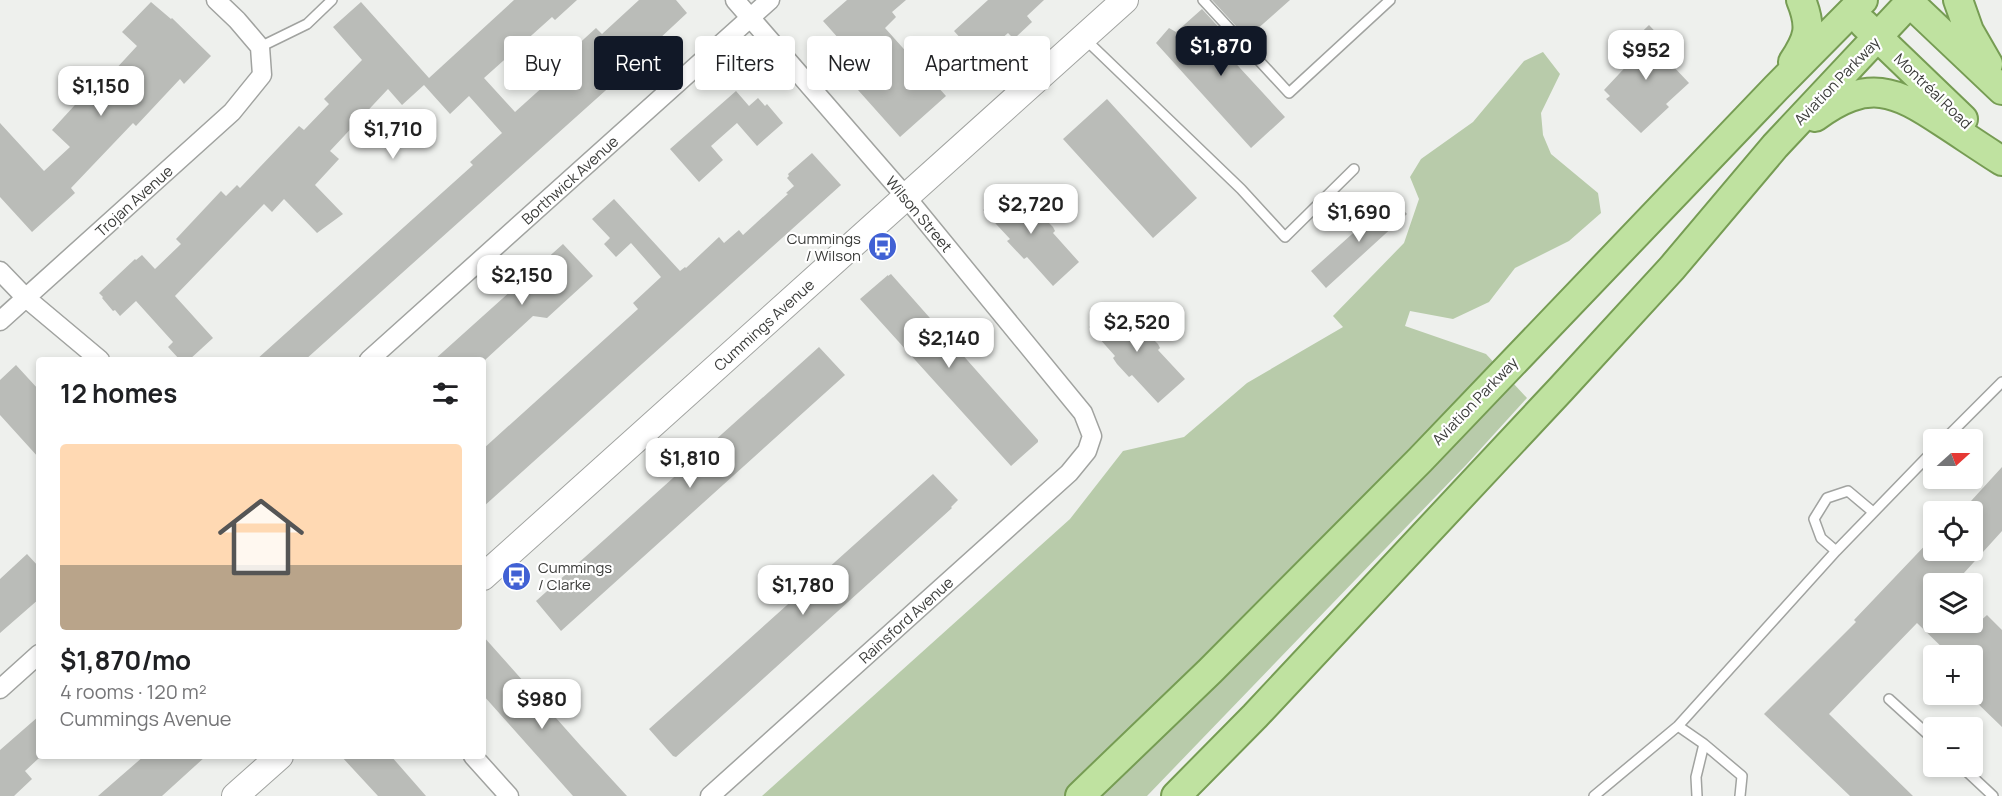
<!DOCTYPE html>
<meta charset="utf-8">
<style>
:root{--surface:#fff;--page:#f2f2f2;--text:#202124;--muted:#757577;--line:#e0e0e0;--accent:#111827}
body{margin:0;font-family:Manrope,sans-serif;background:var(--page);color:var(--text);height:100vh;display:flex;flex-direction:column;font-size:22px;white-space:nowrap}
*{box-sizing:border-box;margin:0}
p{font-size:20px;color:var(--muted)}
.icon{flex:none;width:33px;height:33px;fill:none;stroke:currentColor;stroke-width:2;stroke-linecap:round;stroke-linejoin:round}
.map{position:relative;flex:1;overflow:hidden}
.panel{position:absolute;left:36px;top:357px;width:450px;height:402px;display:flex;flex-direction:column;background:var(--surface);border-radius:6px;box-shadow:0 3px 9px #0003}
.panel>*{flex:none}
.banner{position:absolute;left:504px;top:36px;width:570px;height:54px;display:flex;gap:12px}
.needle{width:39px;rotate:69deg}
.buttons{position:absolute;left:1923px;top:429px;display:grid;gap:12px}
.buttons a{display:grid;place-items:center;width:60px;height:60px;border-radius:6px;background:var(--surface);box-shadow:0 3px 9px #0003;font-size:30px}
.price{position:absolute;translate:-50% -51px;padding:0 14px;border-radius:12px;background:#fff;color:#222;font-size:20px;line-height:39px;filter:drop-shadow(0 2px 3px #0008)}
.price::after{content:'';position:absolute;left:50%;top:36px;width:18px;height:14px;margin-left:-9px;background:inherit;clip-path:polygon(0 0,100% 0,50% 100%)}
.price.active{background:var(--accent);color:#fff}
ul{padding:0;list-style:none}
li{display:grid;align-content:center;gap:12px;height:318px;padding:0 24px}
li+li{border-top:2px solid var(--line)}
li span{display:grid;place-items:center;height:186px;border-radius:6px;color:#555}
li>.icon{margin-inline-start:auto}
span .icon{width:108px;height:108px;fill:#fffc;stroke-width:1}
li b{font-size:26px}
h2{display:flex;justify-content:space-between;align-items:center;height:72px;padding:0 24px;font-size:26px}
.pill{padding:0 21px;border-radius:6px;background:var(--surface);box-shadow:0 3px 9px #0003;font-size:21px;line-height:54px}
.pill.active{background:var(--accent);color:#fff}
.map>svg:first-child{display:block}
.green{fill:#b8cbaa}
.building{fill:#babcb8}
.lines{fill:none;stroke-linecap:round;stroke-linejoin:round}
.lane-casing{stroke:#a1a3a0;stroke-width:12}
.street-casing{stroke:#a1a3a0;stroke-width:21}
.secondary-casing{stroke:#a1a3a0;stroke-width:28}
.primary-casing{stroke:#769c53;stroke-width:32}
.lane{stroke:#fff;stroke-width:9}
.street{stroke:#fff;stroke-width:18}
.secondary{stroke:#fff;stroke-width:26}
.primary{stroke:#bfe2a0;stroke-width:28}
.labels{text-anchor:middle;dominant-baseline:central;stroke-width:4.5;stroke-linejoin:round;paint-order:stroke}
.street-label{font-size:15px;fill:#3b3c3a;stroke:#fff}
.poi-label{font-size:15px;fill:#3b3c3a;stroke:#fff;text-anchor:end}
</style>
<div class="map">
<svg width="2002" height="796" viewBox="0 0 2002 796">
<rect width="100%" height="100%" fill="#eef0ed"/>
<path class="green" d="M1543 52 1560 74 1541 113 1543 135 1551 154 1598 193 1601 213 1569 241 1515 268 1489 302 1453 319 1410 311 1405 326 1486 354 1527 398 1466 465 1147 796H762L1070 519 1123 451 1184 437 1247 383 1343 327 1333 316 1404 243 1419 199 1410 177 1421 159 1473 122 1524 61Z"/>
<path class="building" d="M514 0H577L555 20 552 17 484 78 515 112 566 66 561 60 596 28 602 34 639 0H676L687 13 643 54 644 56 305 360H256L473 165 470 162 502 133 469 96 450 114 424 85 402 105 388 89 330 151 339 159 315 185 343 214 317 233 284 199 272 212 264 204 175 296 213 338 189 360H180L168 347 173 342 136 301 120 316 115 310 113 311 102 298 103 297 99 293 135 259 136 260 142 255 155 269 181 244 176 239 221 191 226 196 237 185 240 188 299 126 304 130 329 104 324 99 362 60 333 27 361 2 429 78Z
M847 0H906L892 12 896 17 885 28 946 96 900 137 858 90 880 70 856 42 848 49 823 21Z
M988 0H1044L1027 16 1032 22 1014 39 1008 33 979 59 954 31Z
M1212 0H1290L1247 38Z
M151 2 171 19 172 18 211 56 184 84 180 79 136 126 133 123 71 188 75 193 32 232 0 197V123L44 171 70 147 52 130 85 94 89 98 137 46 122 32Z
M1202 9 1237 47 1228 55 1285 117 1251 148 1156 43 1169 28 1176 32Z
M1649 25 1680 58 1672 65 1689 83 1666 104 1669 107 1641 133 1606 99 1610 96 1604 90 1633 59 1624 49Z
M736 91 749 106 758 98 765 106 767 104 783 123 757 146 737 123 711 146 723 160 699 182 670 149Z
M1107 99 1197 198 1153 238 1063 139Z
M812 153 841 185 483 507V449L638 309 633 303 661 277 631 243 616 257 604 244 610 238 592 219 614 199 680 271 685 267 686 268 719 237 724 243 739 230 743 235 788 194 786 193 794 186 787 178 789 176 788 174Z
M1011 185 1036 214 1038 212 1053 227 1055 231 1053 233 1079 262 1053 286 1027 257 1024 259 1007 241 1010 239 983 210Z
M1392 198 1407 214 1326 288 1311 271Z
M563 244 593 276 571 296 547 318 533 316 485 360H434Z
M891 274 1038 440V442L1011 466 860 299 888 275V276Z
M1116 303 1141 331 1143 329 1158 344 1160 348 1158 350 1185 379 1158 403 1132 375 1129 377 1117 364 1113 358 1115 356 1089 327Z
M819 347 845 375 561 631 536 601Z
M16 365 39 390V458L0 415V380Z
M2002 467V531L1954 584H1934V622H1979L1987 615 2002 630V727L1972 698V656H1951L1917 623 1829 714 1913 796H1850L1764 714 1856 622 1854 620 1934 536V550H1972V512H1961Z
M933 474 958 500 951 507 952 508 734 705 676 757 673 756 649 729Z
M27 554 39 567V599L0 633V579Z
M483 636 580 745 627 796H573L483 695Z
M39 716V758L25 771 32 779 14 796H0V750Z
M144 756H206L162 796H98Z
M341 756H391L426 796H378Z"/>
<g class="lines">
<defs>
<path id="lane" d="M1203 0 1289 93 1390 0
M1085 39 1241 189 1285 237 1354 169
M260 47 307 24 332 0
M1944 440 2002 382
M1836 551 1821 538 1814 519 1827 498 1848 491 1873 512
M1889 699 1934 740
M1678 726 1704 744 1742 776 1740 796
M1961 766 1993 796
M1594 796 1678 726 1836 551 1934 450
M1697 796 1696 777 1704 744"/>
<path id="street" d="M0 271 26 298 100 360
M0 321 232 112 262 75 260 47 237 20 216 0
M369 360 770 0
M0 689 39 654
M473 756 509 796
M710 796 1069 473 1087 451 1092 436 1083 413 906 197 735 0"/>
<path id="secondary" d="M483 577 1125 0
M235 796 280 756"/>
<path id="primary" d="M1907 0 2002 90
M1958 0 1969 31 1988 64
M1864 24 1963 119
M1793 62C1809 38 1812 27 1801 0
M1815 117C1868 78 1895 90 1944 123 1964 136 1983 149 2002 161
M1080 796 1210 671 1420 460 1776 88 1863 0
M1176 796 1255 716 1561 389 1672 268 1775 146 1912 0"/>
</defs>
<use href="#lane" class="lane-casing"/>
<use href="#street" class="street-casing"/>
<use href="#secondary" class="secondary-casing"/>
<use href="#primary" class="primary-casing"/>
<use href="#lane" class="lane"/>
<use href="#street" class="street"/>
<use href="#secondary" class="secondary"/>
<use href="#primary" class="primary"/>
</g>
<defs>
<symbol id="bus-disc" viewBox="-11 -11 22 22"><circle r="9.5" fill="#4161d4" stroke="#fff"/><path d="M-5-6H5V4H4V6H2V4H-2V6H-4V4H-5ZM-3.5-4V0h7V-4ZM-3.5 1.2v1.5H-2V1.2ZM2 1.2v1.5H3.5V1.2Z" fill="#fff"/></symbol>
</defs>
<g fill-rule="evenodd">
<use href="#bus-disc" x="866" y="230" width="33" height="33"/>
<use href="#bus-disc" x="500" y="560" width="33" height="33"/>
</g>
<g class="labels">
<g class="street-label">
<text transform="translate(1837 81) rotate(-46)">Aviation Parkway</text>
<text transform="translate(1933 91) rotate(44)">Montréal Road</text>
<text transform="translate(570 180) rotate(-42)">Borthwick Avenue</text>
<text transform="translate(134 201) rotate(-42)">Trojan Avenue</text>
<text transform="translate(919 214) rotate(50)">Wilson Street</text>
<text transform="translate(764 325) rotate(-42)">Cummings Avenue</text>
<text transform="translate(1475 401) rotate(-46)">Aviation Parkway</text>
<text transform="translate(906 620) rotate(-42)">Rainsford Avenue</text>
</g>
<g class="poi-label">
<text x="861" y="238">Cummings<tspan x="861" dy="17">/ Wilson</tspan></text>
<text x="538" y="567" text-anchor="start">Cummings<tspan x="538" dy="17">/ Clarke</tspan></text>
</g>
</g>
</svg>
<div class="buttons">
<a><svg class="needle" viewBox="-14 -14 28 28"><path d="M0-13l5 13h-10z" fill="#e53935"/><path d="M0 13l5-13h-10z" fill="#757577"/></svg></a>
<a><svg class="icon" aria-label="locate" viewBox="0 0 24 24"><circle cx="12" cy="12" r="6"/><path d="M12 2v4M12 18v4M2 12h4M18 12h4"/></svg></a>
<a><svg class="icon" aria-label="layers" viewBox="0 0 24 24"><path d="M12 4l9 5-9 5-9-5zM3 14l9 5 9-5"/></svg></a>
<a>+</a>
<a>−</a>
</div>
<b class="price active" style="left:1221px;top:77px">$1,870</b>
<b class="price" style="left:1646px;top:81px">$952</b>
<b class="price" style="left:101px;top:117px">$1,150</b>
<b class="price" style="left:393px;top:160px">$1,710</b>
<b class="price" style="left:1031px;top:235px">$2,720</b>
<b class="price" style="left:1359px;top:243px">$1,690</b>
<b class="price" style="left:522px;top:306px">$2,150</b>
<b class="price" style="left:1137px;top:353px">$2,520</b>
<b class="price" style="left:949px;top:369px">$2,140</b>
<b class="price" style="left:690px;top:489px">$1,810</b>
<b class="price" style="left:803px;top:616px">$1,780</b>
<b class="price" style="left:542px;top:730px">$980</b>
<div class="banner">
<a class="pill">Buy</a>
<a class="pill active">Rent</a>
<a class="pill">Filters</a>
<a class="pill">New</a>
<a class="pill">Apartment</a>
</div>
<section class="panel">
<h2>12 homes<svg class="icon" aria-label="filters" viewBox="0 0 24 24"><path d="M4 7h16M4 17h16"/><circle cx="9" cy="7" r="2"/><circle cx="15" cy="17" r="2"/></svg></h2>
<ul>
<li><span style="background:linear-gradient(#ffd9b3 65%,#b9a48a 0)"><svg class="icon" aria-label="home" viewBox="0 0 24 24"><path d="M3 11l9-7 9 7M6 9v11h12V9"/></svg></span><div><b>$1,870/mo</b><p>4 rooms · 120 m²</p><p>Cummings Avenue</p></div></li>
</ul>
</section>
</div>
